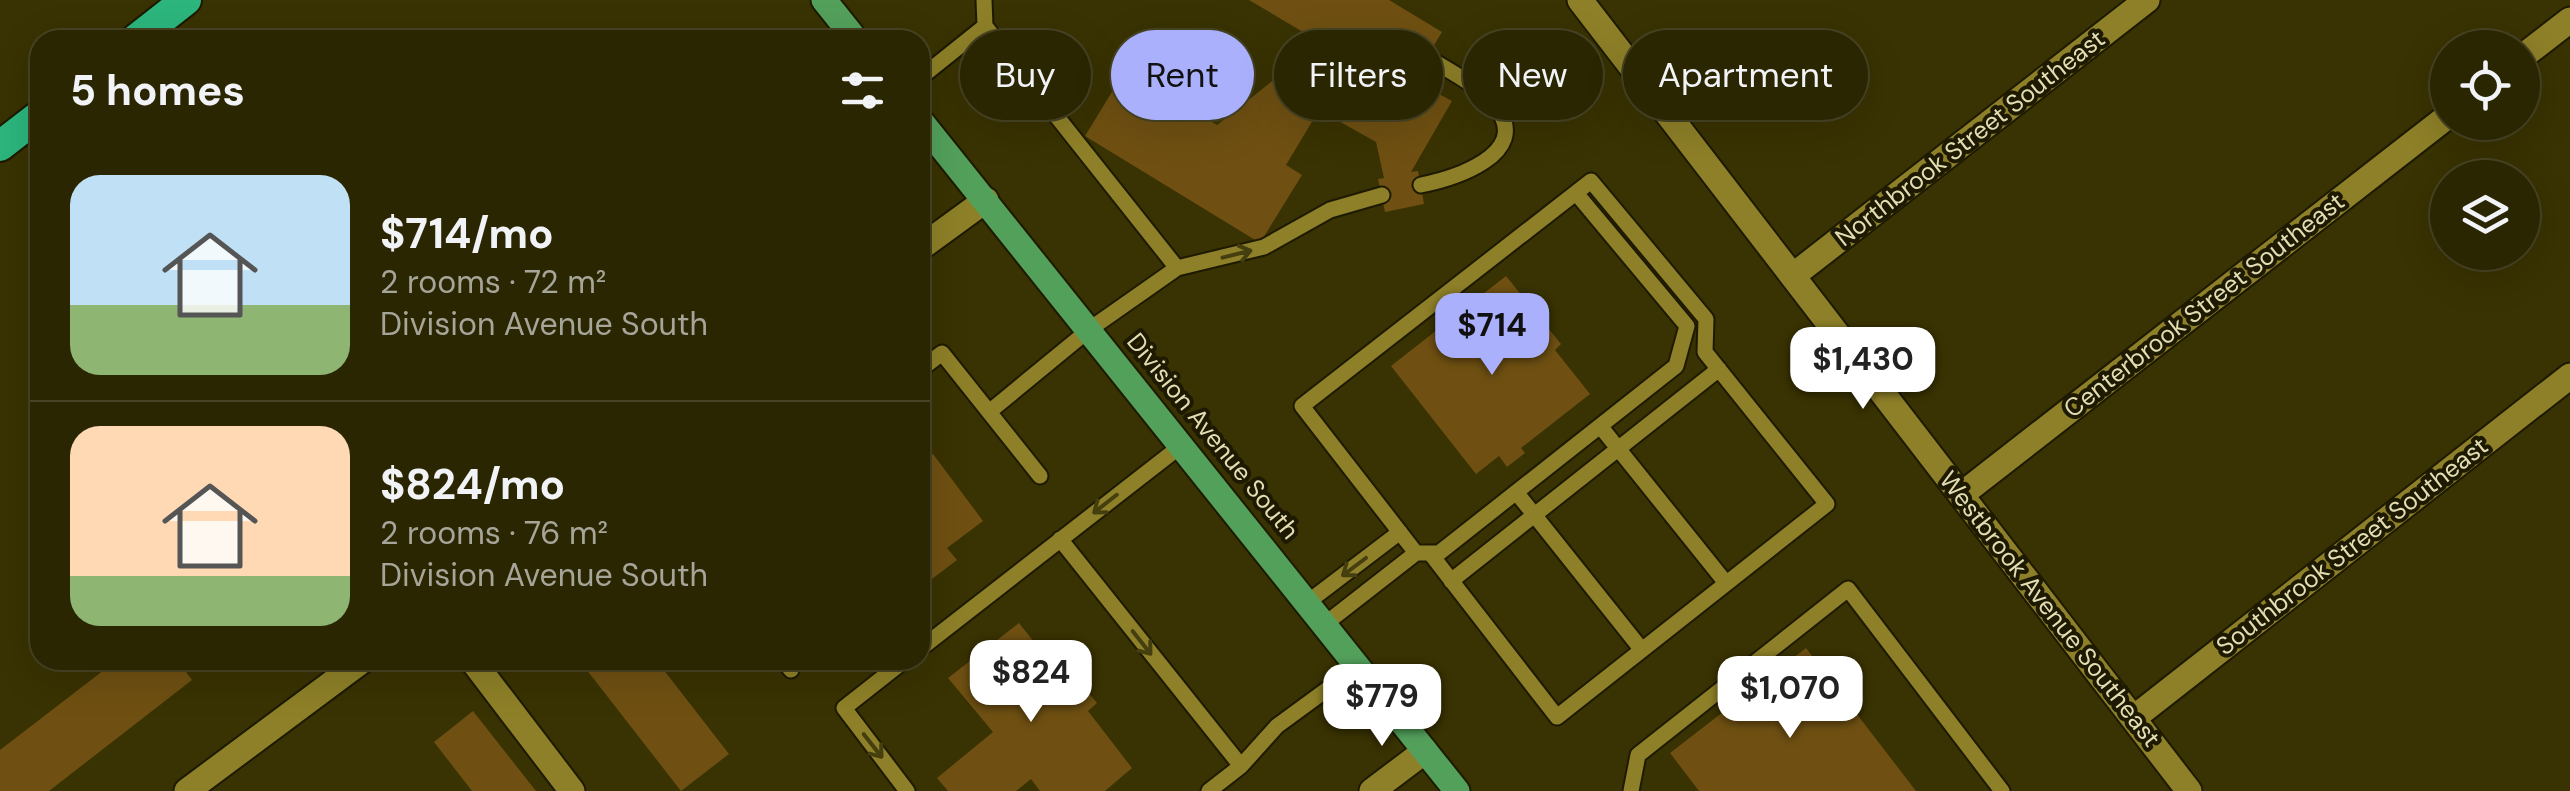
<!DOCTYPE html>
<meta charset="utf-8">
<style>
:root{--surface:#2b2602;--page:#332e0c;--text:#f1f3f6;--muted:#a6a599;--line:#474324;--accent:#aab0fb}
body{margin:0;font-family:"DM Sans",sans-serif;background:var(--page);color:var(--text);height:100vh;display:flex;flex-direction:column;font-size:38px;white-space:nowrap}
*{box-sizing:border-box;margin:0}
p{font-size:32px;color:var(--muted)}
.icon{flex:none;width:55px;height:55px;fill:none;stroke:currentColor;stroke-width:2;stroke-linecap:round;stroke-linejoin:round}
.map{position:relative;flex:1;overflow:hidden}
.sheet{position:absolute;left:30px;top:30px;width:900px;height:640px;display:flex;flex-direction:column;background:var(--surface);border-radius:30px;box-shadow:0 10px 40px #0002,0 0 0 2px var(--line)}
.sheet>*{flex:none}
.guide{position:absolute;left:960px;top:30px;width:950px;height:90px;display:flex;gap:20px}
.tools{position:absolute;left:2430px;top:30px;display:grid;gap:20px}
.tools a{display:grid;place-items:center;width:110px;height:110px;border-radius:50%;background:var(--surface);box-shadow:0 10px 40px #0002,0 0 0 2px var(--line);font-size:50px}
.price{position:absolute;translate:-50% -85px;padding:0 22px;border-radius:20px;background:#fff;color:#222;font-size:32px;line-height:65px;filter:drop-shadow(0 2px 5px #0008)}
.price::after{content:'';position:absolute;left:50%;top:60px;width:30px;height:22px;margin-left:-15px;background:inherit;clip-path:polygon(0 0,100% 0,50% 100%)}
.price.selected{background:var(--accent);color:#111}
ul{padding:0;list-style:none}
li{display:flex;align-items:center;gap:30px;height:250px;padding:0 40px}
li+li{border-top:2px solid var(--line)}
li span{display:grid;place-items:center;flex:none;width:280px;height:200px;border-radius:30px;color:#555}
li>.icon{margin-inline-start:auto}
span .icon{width:120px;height:120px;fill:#fffc;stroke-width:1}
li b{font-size:42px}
h2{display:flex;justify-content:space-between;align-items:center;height:120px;padding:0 40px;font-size:42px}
.pill{padding:0 35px;border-radius:45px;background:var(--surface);box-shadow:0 10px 40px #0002,0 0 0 2px var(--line);font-size:35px;line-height:90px}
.pill.selected{background:var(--accent);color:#111}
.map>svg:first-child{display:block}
.building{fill:#6f5012}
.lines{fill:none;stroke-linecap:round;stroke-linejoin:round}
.lane-casing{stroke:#1e1a01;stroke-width:19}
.street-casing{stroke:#1e1a01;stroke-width:29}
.primary-casing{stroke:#1e1a01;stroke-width:29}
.highway-casing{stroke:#1e1a01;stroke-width:34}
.lane{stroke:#8e8028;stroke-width:15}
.street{stroke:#8e8028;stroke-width:25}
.primary{stroke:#53a05b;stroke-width:25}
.highway{stroke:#2cb67d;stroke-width:30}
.oneway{stroke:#453e0f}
.labels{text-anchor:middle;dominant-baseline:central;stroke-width:8;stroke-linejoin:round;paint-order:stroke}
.street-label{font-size:25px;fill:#e3ddb4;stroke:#1e1a01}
</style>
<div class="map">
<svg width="2570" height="791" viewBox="0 0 2570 791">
<rect width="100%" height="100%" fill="#393202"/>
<path class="building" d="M1249 0H1389L1442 32 1413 80 1452 101 1411 172 1418 171 1424 204 1385 212 1378 179 1384 178 1376 142 1319 110 1286 165 1302 175 1260 243 1085 136 1126 69 1217 125 1295 63 1304 68 1306 78 1325 45Z
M1506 276 1561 344 1555 350 1590 394 1521 448 1525 453 1507 467 1499 456 1476 474 1391 366Z
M933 454 983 521 947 548 957 560 920 588V464Z
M1019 623 1064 680 1072 673 1097 703 1088 711 1132 768 1105 791H1040L1031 779 1016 791H948L937 778 993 732 948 678Z
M1806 648 1916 791H1699L1670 753Z
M117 660H177L192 680 49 791H0V750Z
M579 660H656L729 754 681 791Z
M473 711 536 791H472L434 742Z"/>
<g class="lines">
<defs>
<path id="lane" d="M985 26 1177 268
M920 78 985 26 984 0
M1421 185C1451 179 1533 155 1496 107 1480 86 1449 71 1427 57
M920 370 942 353 1040 476
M989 412 1090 329 1177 268 1264 247 1330 210 1382 195
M1600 426 1726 583
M1516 492 1642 650
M1060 539 1241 766
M1416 553 1302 406 1591 181 1706 319 1705 352 1827 504 1557 717 1430 553
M1451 581 1719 369
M1308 602 1400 532
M1325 624 1416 553H1439L1676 366 1687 326 1576 193
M920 649 1182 445
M783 660 791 670
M905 660 844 708 907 791
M1209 791 1241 766 1277 726 1359 666
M1631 791 1638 755 1848 589 2002 791"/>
<path id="street" d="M1580 0 2189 791
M2522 57 2570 20
M920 248 986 200
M1794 275 2147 0
M1961 495 2448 116
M472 660 572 791
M2135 717 2570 376
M187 791 363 660
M1372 791 1425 751"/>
<path id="primary" d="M824 0 856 40
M920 120 1457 791"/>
<path id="highway" d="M135 40 186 0
M0 146 40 115"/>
</defs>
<use href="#lane" class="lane-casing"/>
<use href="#street" class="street-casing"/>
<use href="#primary" class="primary-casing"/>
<use href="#highway" class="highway-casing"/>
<use href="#lane" class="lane"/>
<use href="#street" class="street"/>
<use href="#primary" class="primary"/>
<use href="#highway" class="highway"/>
</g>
<defs><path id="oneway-shaft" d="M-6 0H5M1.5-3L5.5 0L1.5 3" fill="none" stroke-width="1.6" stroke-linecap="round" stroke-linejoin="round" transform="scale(2.5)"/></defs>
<g class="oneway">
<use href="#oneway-shaft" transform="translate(1237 254) rotate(-14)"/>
<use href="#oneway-shaft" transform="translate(1105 504) rotate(142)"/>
<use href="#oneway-shaft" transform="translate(1354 567) rotate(143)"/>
<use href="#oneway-shaft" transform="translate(1142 643) rotate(52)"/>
<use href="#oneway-shaft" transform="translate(873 746) rotate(52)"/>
</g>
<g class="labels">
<g class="street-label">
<text transform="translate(1970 138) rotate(-38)">Northbrook Street Southeast</text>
<text transform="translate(2204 305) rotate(-38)">Centerbrook Street Southeast</text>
<text transform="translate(1213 436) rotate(51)">Division Avenue South</text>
<text transform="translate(2352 546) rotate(-38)">Southbrook Street Southeast</text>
<text transform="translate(2050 609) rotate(52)">Westbrook Avenue Southeast</text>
</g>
</g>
</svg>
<div class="tools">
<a><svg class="icon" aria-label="locate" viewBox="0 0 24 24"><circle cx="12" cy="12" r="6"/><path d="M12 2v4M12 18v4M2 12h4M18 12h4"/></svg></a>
<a><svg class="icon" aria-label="layers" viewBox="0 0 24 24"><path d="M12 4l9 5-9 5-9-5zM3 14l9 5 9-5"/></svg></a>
</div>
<b class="price selected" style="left:1492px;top:378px">$714</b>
<b class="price" style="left:1863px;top:412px">$1,430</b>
<b class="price" style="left:1031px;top:725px">$824</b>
<b class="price" style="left:1790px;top:741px">$1,070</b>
<b class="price" style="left:1382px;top:749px">$779</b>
<div class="guide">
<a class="pill">Buy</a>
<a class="pill selected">Rent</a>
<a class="pill">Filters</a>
<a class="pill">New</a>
<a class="pill">Apartment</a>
</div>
<section class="sheet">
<h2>5 homes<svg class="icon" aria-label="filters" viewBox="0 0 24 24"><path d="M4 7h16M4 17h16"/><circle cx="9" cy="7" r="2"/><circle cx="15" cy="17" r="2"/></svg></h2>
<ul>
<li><span style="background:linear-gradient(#bfe0f5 65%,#8fb573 0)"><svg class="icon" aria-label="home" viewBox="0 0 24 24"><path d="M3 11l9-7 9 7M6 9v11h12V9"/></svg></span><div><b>$714/mo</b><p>2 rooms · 72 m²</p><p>Division Avenue South</p></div></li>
<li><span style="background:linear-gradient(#ffd9b3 75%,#8fb573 0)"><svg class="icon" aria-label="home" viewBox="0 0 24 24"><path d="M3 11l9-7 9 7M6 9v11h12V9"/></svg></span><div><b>$824/mo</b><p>2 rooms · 76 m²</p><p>Division Avenue South</p></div></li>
</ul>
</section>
</div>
